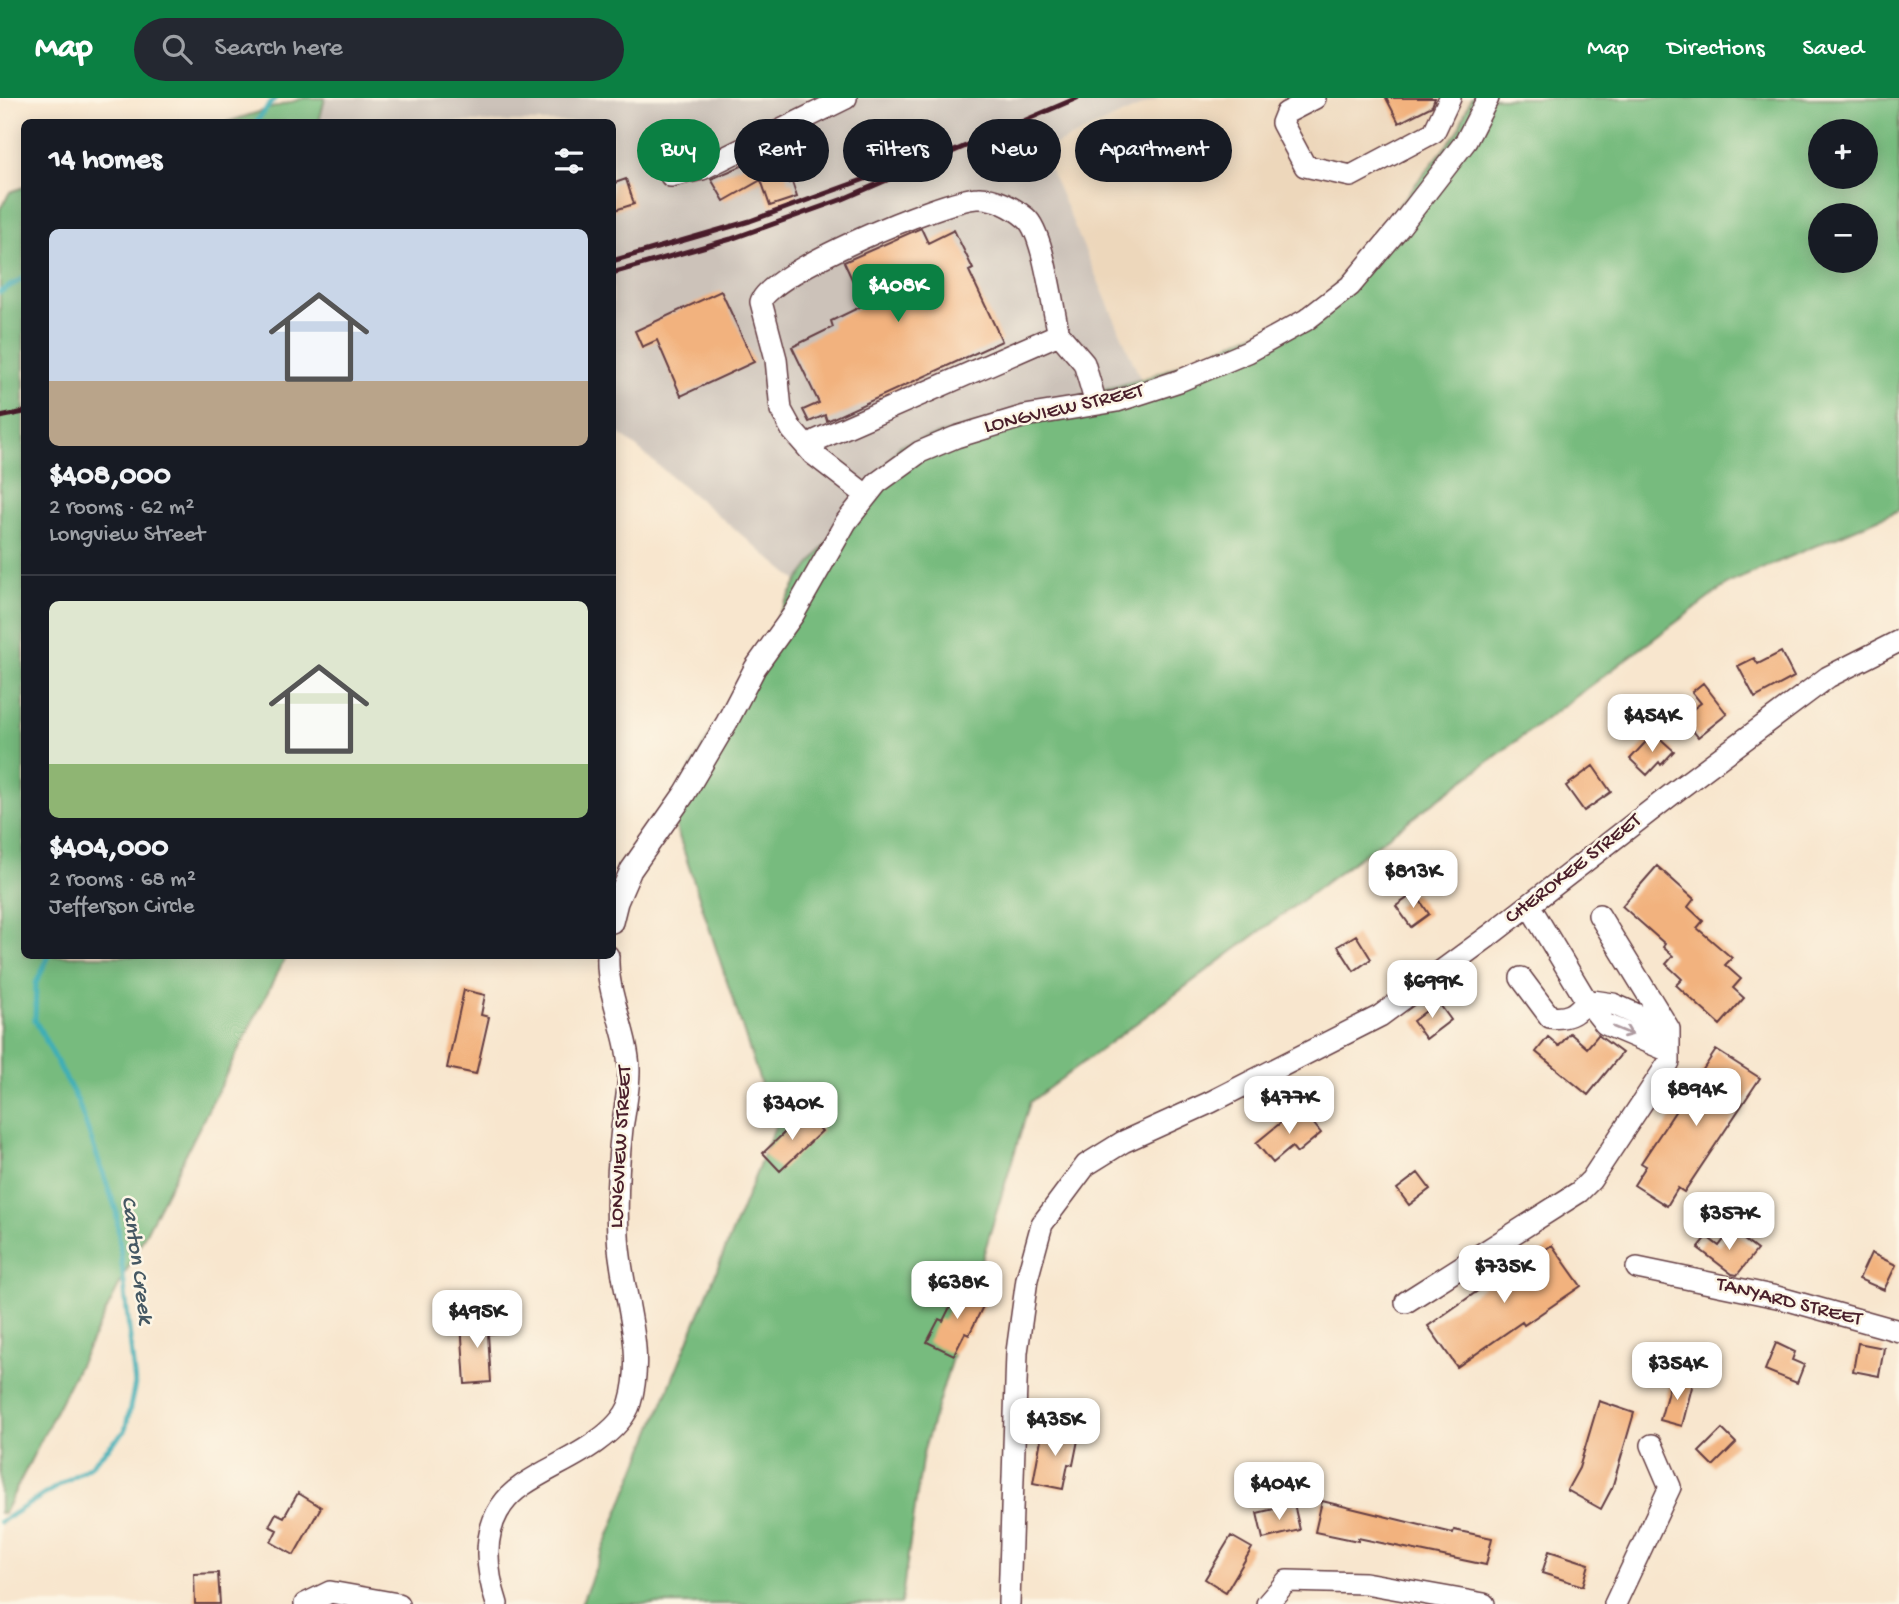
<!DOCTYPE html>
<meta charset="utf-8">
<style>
:root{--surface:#171b24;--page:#242831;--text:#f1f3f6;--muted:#9ea1a6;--line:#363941;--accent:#0b8043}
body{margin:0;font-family:"Gochi Hand",sans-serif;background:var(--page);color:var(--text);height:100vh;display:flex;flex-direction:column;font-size:26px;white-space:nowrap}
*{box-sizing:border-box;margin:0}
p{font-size:23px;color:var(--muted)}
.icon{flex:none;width:38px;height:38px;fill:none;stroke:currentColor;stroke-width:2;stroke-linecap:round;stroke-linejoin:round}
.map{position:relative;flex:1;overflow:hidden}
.sheet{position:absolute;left:21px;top:21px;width:595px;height:840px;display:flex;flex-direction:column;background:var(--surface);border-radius:10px;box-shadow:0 4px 18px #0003}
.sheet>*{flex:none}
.hud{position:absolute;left:637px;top:21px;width:665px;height:63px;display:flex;gap:14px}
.controls{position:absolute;left:1808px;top:21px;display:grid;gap:14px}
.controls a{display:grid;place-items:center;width:70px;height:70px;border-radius:50%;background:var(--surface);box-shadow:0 4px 18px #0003;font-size:35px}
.price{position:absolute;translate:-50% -60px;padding:0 16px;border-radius:14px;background:#fff;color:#222;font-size:23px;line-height:46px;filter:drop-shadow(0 2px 4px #0008)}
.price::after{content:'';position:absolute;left:50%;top:42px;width:21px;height:16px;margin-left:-10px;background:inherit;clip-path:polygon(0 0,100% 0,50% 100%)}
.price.selected{background:var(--accent);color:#fff}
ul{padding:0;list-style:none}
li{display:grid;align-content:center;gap:14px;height:371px;padding:0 28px}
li+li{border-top:2px solid var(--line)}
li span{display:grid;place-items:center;height:217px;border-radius:10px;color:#555}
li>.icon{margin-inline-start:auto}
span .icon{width:126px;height:126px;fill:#fffc;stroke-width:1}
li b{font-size:30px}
h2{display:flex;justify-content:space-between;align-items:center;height:84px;padding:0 28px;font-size:30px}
.tag{padding:0 24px;border-radius:32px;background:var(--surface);box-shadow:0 4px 18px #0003;font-size:24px;line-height:63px}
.tag.selected{background:var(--accent);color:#fff}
header{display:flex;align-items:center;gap:42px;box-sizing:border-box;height:98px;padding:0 35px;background:var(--accent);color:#fff}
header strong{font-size:33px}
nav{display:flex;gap:38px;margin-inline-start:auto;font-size:24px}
.search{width:490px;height:63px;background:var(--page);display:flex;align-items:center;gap:18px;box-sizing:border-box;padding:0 24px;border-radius:38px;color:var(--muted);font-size:26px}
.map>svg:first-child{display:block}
.built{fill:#edd7bb}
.industrial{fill:#ccc2b9}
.forest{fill:#77bb7e;stroke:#606d54;stroke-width:2;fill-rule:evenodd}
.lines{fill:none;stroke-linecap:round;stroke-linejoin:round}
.stream{stroke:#3daeb6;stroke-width:5}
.building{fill:#f2b27e}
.minor-casing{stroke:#643d43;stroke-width:24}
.minor{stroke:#fff;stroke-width:21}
.rail{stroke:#4a1f2b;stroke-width:5}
.oneway{stroke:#ae9aa0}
.labels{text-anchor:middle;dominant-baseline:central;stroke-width:5;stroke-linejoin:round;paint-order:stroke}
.street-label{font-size:21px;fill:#4a1f2b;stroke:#fcf5e5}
.water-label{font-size:23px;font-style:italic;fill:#455863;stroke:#fcf5e5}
</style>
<header>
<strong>Map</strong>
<div class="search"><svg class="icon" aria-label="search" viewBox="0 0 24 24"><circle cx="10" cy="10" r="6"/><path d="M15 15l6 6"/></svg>Search here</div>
<nav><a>Map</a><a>Directions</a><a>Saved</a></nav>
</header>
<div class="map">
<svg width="1899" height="1506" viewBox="0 0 1899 1506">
<rect width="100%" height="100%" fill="#fcf5e5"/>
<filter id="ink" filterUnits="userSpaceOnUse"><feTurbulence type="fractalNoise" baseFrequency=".0143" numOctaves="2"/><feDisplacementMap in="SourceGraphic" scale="14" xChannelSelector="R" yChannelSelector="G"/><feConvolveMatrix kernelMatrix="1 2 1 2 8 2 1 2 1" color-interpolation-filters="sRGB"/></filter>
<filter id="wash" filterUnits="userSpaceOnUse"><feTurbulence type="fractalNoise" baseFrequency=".00686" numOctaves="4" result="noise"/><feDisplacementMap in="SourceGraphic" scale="28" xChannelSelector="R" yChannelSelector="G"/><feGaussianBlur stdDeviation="1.57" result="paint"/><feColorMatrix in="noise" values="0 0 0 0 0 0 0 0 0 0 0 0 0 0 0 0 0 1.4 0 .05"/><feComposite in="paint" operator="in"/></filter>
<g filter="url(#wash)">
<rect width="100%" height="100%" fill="#f8e6ce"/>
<path class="built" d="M1159 0H1471L1458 33 1317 210 1141 282 1042 53Z"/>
<path class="industrial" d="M325 0H1159L1042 53 1141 282 901 347 797 483 613 330 612 24H319Z"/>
<path class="forest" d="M304 0H325L319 24H227Z
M1471 0H1899V412L1729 485 1030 1004 923 1355 901 1506H581L775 1029 669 708 798 483 901 347 1147 280 1317 210 1458 33ZM1820 33H1866V79H1820ZM1820 117H1866V163H1820Z
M24 89V858H286L4 1415H0V111L10 94Z"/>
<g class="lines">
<path class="stream" d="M256 24 275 0
M0 194 24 180
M0 1424 90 1368 125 1333 135 1286 116 1112 78 1004 35 922 36 885 49 858"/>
</g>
<g id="blocks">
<path class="building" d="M1386 0H1435L1432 8 1399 25Z
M777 53 789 85 792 84 797 99 770 108 761 82 724 103 711 81Z
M626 81 634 106 612 113V86Z
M921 130 928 145 954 132 973 171 969 173 1002 243 827 323 825 317 809 324 803 312 819 305 792 249 833 229 831 223 864 207 844 164Z
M721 193 754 264 681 298 657 242 642 249 635 233Z
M1781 554 1794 579 1755 600 1738 568 1754 560 1758 566Z
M1703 585 1727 616 1698 639 1682 619 1701 605 1692 594Z
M1654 635 1674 653 1661 667 1659 664 1647 677 1630 661Z
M1593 668 1611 694 1584 713 1566 688Z
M1657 768 1694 801 1688 809 1703 823 1697 830 1732 860 1725 867 1741 881 1733 890 1744 900 1720 927 1676 887 1682 881 1666 866 1673 858 1663 849 1665 846 1622 808Z
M1415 795 1429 816 1411 829 1396 808Z
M1356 837 1371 861 1354 873 1338 848Z
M464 892 485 897 481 917 489 919 476 976 447 970Z
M1438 904 1451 922 1426 941 1413 923Z
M1570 935 1587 950 1598 937 1622 955 1588 997 1536 954 1548 939 1559 948Z
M1716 952 1760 980 1684 1094 1678 1090 1667 1108 1634 1087 1646 1068 1641 1065Z
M1302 1011 1321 1035 1297 1055 1292 1049 1273 1065 1256 1045 1290 1017 1292 1019Z
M805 1015 822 1033 780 1073 763 1055Z
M1418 1075 1430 1091 1409 1107 1397 1091Z
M1731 1132 1757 1152 1737 1177 1732 1176 1698 1150 1707 1139 1719 1148Z
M1552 1147 1581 1188 1524 1227 1522 1224 1457 1269 1428 1228 1489 1185 1490 1187 1523 1163 1525 1165Z
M1871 1155 1896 1167 1884 1192 1859 1181Z
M960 1189 986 1202 969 1237 965 1235 954 1257 927 1244 939 1221 943 1223Z
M497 1221 498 1235 488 1236 491 1284 465 1286 461 1224Z
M1776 1245 1795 1254 1792 1262 1804 1267 1797 1285 1765 1272Z
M1858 1245 1884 1250 1879 1278 1853 1273Z
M1672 1279 1693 1285 1682 1328 1660 1322Z
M1599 1303 1634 1315 1612 1390 1601 1411 1567 1392 1579 1370Z
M1043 1330 1079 1337 1073 1367 1068 1366 1063 1391 1033 1385Z
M1722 1331 1736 1345 1713 1368 1699 1354Z
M298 1395 321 1409 294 1457 271 1444 277 1432 269 1428 276 1415 284 1419Z
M1322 1403 1453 1435 1454 1432 1492 1440 1486 1467 1358 1440V1443L1315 1434Z
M1294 1406 1300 1432 1263 1441 1257 1415Z
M1231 1438 1252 1450 1226 1494 1205 1481Z
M1549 1453 1589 1466 1583 1488 1542 1475Z
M218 1475 220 1506H195L194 1476Z"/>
</g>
</g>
<g filter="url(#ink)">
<use href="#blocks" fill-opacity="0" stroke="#643d43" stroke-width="2"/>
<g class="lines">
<defs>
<path id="minor" d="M1315 0 1286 15 1282 25 1305 68 1351 78 1434 34 1450 0
M671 78 702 71 846 0
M813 356 792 332 781 312 776 261 761 204C768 175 944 101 978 100 994 99 1013 109 1026 120 1044 135 1052 210 1059 236
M866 397 813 356 817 342 1059 236 1084 265 1096 306
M1529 807 1586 902 1605 926 1669 953
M1599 817 1669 931
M612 824 617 804 631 772 685 695 727 624 755 570 793 517 846 424 877 385 920 354 956 339 1025 318 1117 303 1179 283 1248 254 1306 222 1350 188 1398 131 1466 43 1488 0
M1521 880 1550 919C1566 921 1577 917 1586 902
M1586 902 1613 906 1669 931
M1637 1170 1777 1199 1899 1233
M1406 1204 1579 1094 1591 1082 1669 964V931
M305 1506 330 1494 398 1506
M497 1506C483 1463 481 1415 523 1387 546 1371 573 1361 596 1344 610 1334 625 1321 630 1305 647 1248 620 1193 618 1137 616 1101 618 1066 622 1030 625 1011 629 992 629 972 628 934 606 896 608 858
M1009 1506 1017 1254 1027 1181 1042 1126 1086 1067 1123 1044 1211 1004 1380 918 1489 838 1676 693 1828 579 1899 543
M1267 1506 1287 1483 1365 1485 1484 1506
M1615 1506 1670 1389 1652 1347"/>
</defs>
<use href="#minor" class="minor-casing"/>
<use href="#minor" class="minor"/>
<path class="rail" d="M612 163 750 123 865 81
M612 175 731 141 843 101 1077 0
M0 319 24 314"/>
</g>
<defs><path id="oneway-shaft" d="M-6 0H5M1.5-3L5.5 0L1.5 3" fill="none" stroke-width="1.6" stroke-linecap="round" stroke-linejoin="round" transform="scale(1.75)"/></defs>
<use class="oneway" href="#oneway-shaft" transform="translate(1623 933) rotate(22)"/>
</g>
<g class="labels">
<g class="street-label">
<text transform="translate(1064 312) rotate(-13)">LONGVIEW STREET</text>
<text transform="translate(1574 772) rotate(-38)">CHEROKEE STREET</text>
<text transform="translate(622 1049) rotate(-87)">LONGVIEW STREET</text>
<text transform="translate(1789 1205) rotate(14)">TANYARD STREET</text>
</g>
<g class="water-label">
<text transform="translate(136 1162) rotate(82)">Canton Creek</text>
</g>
</g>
</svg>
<div class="controls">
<a>+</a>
<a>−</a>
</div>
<b class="price selected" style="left:898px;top:226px">$408K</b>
<b class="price" style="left:1652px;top:656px">$454K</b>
<b class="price" style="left:1413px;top:812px">$813K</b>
<b class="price" style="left:1432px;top:922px">$699K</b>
<b class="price" style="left:1696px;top:1030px">$894K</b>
<b class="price" style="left:1289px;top:1038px">$477K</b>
<b class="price" style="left:792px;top:1044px">$340K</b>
<b class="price" style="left:1729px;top:1154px">$357K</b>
<b class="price" style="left:1504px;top:1207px">$735K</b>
<b class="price" style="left:957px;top:1223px">$638K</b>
<b class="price" style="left:477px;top:1252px">$495K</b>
<b class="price" style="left:1677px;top:1304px">$354K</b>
<b class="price" style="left:1055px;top:1360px">$435K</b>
<b class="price" style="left:1279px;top:1424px">$404K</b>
<div class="hud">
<a class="tag selected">Buy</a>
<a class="tag">Rent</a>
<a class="tag">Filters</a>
<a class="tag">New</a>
<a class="tag">Apartment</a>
</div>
<section class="sheet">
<h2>14 homes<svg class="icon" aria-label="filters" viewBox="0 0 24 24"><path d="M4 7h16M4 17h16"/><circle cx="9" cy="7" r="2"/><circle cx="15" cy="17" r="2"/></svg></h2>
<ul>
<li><span style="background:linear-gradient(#c9d6e8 70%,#b9a48a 0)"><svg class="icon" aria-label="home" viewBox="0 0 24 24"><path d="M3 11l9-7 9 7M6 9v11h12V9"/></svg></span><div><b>$408,000</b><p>2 rooms · 62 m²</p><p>Longview Street</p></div></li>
<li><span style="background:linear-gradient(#dfe7d0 75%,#8fb573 0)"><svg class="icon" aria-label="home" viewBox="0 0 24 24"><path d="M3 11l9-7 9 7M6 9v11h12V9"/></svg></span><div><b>$404,000</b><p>2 rooms · 68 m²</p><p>Jefferson Circle</p></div></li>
</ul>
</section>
</div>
